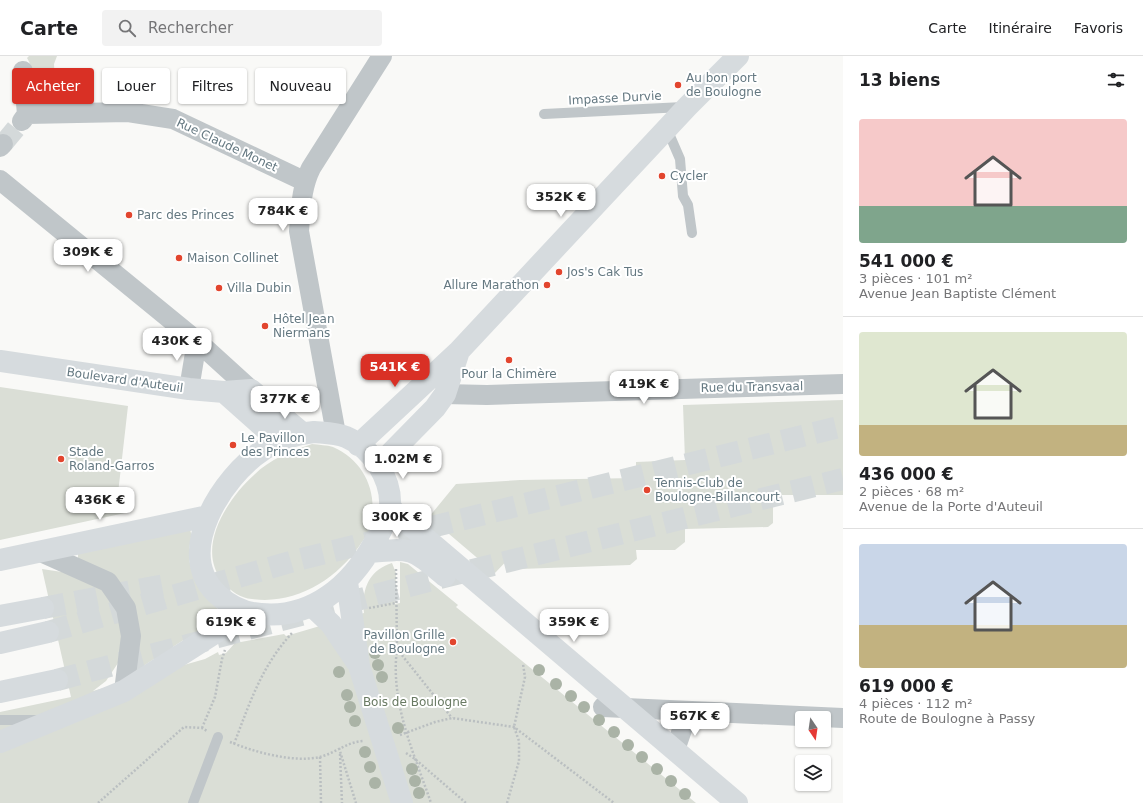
<!DOCTYPE html>
<html lang="fr">
<meta charset="utf-8">
<style>
:root{--surface:#fff;--page:#f2f2f2;--text:#202124;--muted:#757577;--line:#e0e0e0;--accent:#d93025}
body{margin:0;font-family:"DejaVu Sans",sans-serif;background:var(--page);color:var(--text);height:100vh;display:flex;flex-direction:column;font-size:15px;white-space:nowrap}
*{box-sizing:border-box;margin:0}
p{font-size:13px;color:var(--muted)}
.icon{flex:none;width:22px;height:22px;fill:none;stroke:currentColor;stroke-width:2;stroke-linecap:round;stroke-linejoin:round}
.map{position:relative;flex:1;overflow:hidden}
.panel{display:flex;flex-direction:column;background:var(--surface);width:300px}
.panel>*{flex:none}
.banner{position:absolute;left:12px;top:12px;width:380px;height:36px;display:flex;gap:8px}
.needle{width:26px;rotate:167deg}
.fabs{position:absolute;left:795px;top:655px;display:grid;gap:8px}
.fabs a{display:grid;place-items:center;width:36px;height:36px;border-radius:4px;background:var(--surface);box-shadow:0 1px 3px #0004;font-size:20px}
.price{position:absolute;translate:-50% -34px;padding:0 9px;border-radius:8px;background:#fff;color:#222;font-size:13px;line-height:26px;filter:drop-shadow(0 1px 2px #0008)}
.price::after{content:'';position:absolute;left:50%;top:24px;width:12px;height:9px;margin-left:-6px;background:inherit;clip-path:polygon(0 0,100% 0,50% 100%)}
.price.current{background:var(--accent);color:#fff}
ul{padding:0;list-style:none}
li{display:grid;align-content:center;gap:8px;height:212px;padding:0 16px}
li+li{border-top:1px solid var(--line)}
li span{display:grid;place-items:center;height:124px;border-radius:4px;color:#555}
li>.icon{margin-inline-start:auto}
span .icon{width:72px;height:72px;fill:#fffc;stroke-width:1}
li b{font-size:17px}
h2{display:flex;justify-content:space-between;align-items:center;height:48px;padding:0 16px;font-size:17px}
.tag{padding:0 14px;border-radius:4px;background:var(--surface);box-shadow:0 1px 3px #0004;font-size:14px;line-height:36px}
.tag.current{background:var(--accent);color:#fff}
header{display:flex;align-items:center;gap:24px;box-sizing:border-box;height:56px;padding:0 20px;background:var(--surface);border-bottom:1px solid var(--line)}
header strong{font-size:19px}
nav{display:flex;gap:22px;margin-inline-start:auto;font-size:14px}
.search{width:280px;height:36px;background:var(--page);display:flex;align-items:center;gap:10px;box-sizing:border-box;padding:0 14px;border-radius:4px;color:var(--muted);font-size:15px}
main{display:flex;flex:1;min-height:0}
.map>svg:first-child{display:block}
.green{fill:#daded6}
.lines{fill:none;stroke-linecap:round;stroke-linejoin:round}
.street-tunnel{stroke:#d4d9da;stroke-width:20;stroke-dasharray:20 10;stroke-linecap:butt}
.highway-tunnel{stroke:#d4d9da;stroke-width:22;stroke-dasharray:22 11;stroke-linecap:butt}
.path{stroke:#babfc1;stroke-width:2.5;stroke-dasharray:2 2;stroke-linecap:butt}
.lane{stroke:#c0c6c9;stroke-width:10}
.street{stroke:#c0c6c9;stroke-width:20}
.secondary{stroke:#d6dbde;stroke-width:22}
.highway{stroke:#d6dbde;stroke-width:22}
.tree{fill:#aab3a6}
.poi-dot{fill:#e2452e;stroke:#fff;stroke-width:1.5}
.labels{text-anchor:middle;dominant-baseline:central;stroke-width:4;stroke-linejoin:round;paint-order:stroke}
.poi-label{font-size:12px;fill:#647881;stroke:#fff;text-anchor:start}
.street-label{font-size:12px;fill:#647881;stroke:#fff}
.park-label{font-size:12px;fill:#697a63;stroke:#fff}
</style>
<header>
<strong>Carte</strong>
<div class="search"><svg class="icon" aria-label="search" viewBox="0 0 24 24"><circle cx="10" cy="10" r="6"/><path d="M15 15l6 6"/></svg>Rechercher</div>
<nav><a>Carte</a><a>Itinéraire</a><a>Favoris</a></nav>
</header>
<main>
<div class="map">
<svg width="843" height="747" viewBox="0 0 843 747">
<rect width="100%" height="100%" fill="#f9f9f7"/>
<path class="green" d="M29 0H57L54 8 56 43 37 44C30 30 36 16 27 2Z
M0 331 128 350 116 455 125 454V457L0 484Z
M843 344V439H773V467L768 471 685 473V486L675 494H636L637 503 630 509 520 513 513 507V498L495 517 429 461 456 428 520 424 636 422V406L685 404 683 349Z
M312 388C319 389 327 389 333 391 365 405 379 438 370 471 369 477 363 484 360 489 336 524 295 549 252 543 240 542 232 536 224 527 194 494 227 443 254 419 270 403 291 395 312 388Z
M190 474C193 480 189 489 189 496 189 522 203 539 221 556V560L137 614 135 612 139 582 78 502V498Z
M400 506 408 508 458 549 456 551 696 747H0V656L71 641 42 513 62 516 96 527 116 550 124 575 118 607 106 625 93 635 205 603 218 596 219 599 226 597 235 587 284 578 286 580 364 557C361 534 369 514 392 507L396 517 395 548 400 547Z"/>
<g class="lines">
<path class="street-tunnel" d="M3 88 22 65"/>
<path class="highway-tunnel" d="M43 552 170 528
M48 576 297 504 843 370
M57 624 428 525 843 423"/>
<path class="path" d="M396 513 397 593C390 647 414 697 431 747
M369 552 396 547
M397 593 452 662
M202 672 215 641 222 603 225 594
M400 679 435 666 452 662 514 671 614 747
M230 686C254 696 294 707 320 701 335 697 347 686 363 685
M234 688C250 646 262 609 293 576
M339 692 356 747
M406 697 415 703 466 747
M340 698 342 747
M320 701 321 747
M98 747 184 671 202 672 207 675
M507 747 519 705V685L514 671 525 621 523 608"/>
<path class="lane" d="M544 58 683 51
M667 73 680 103 683 140 688 149 692 177
M0 664H36
M193 747 218 681"/>
<path class="street" d="M27 58 128 56 173 63 304 125
M22 65 27 58 23 15
M0 91 3 88
M0 124 197 285 251 334
M189 333 197 285
M445 338 487 339 843 328
M336 378 299 175C301 153 301 132 311 112L382 0
M41 496 108 526 126 552 131 580 124 635
M603 651 843 662
M675 694 685 665 692 655"/>
<path class="secondary" d="M0 305 189 333 224 336 251 334 302 377
M224 336 279 385
M314 376C325 377 336 377 346 381 372 392 392 423 390 451 388 463 380 477 374 487 351 529 312 563 261 558 244 557 231 551 218 539 172 497 223 420 263 394 279 383 295 378 314 376Z
M358 389 459 295 687 51 738 0
M379 409 435 352 445 338 458 298
M390 452 737 747
M369 496C413 492 412 492 445 520
M0 504 208 460
M347 526 359 610 402 747
M312 550 331 568 356 605
M0 686 124 635 248 556"/>
<path class="highway" d="M0 560 43 552
M0 587 48 576
M0 636 57 624"/>
</g>
<g class="tree">
<circle cx="375" cy="597" r="6"/>
<circle cx="378" cy="609" r="6"/>
<circle cx="539" cy="614" r="6"/>
<circle cx="339" cy="616" r="6"/>
<circle cx="382" cy="621" r="6"/>
<circle cx="556" cy="628" r="6"/>
<circle cx="347" cy="639" r="6"/>
<circle cx="571" cy="640" r="6"/>
<circle cx="350" cy="651" r="6"/>
<circle cx="584" cy="651" r="6"/>
<circle cx="599" cy="664" r="6"/>
<circle cx="355" cy="665" r="6"/>
<circle cx="398" cy="672" r="6"/>
<circle cx="614" cy="676" r="6"/>
<circle cx="628" cy="689" r="6"/>
<circle cx="365" cy="696" r="6"/>
<circle cx="642" cy="701" r="6"/>
<circle cx="370" cy="711" r="6"/>
<circle cx="412" cy="713" r="6"/>
<circle cx="657" cy="713" r="6"/>
<circle cx="415" cy="725" r="6"/>
<circle cx="671" cy="725" r="6"/>
<circle cx="375" cy="727" r="6"/>
<circle cx="419" cy="737" r="6"/>
<circle cx="685" cy="738" r="6"/>
</g>
<g class="poi-dot">
<circle cx="678" cy="29" r="4"/>
<circle cx="662" cy="120" r="4"/>
<circle cx="129" cy="159" r="4"/>
<circle cx="179" cy="202" r="4"/>
<circle cx="559" cy="216" r="4"/>
<circle cx="547" cy="229" r="4"/>
<circle cx="219" cy="232" r="4"/>
<circle cx="265" cy="270" r="4"/>
<circle cx="509" cy="304" r="4"/>
<circle cx="233" cy="389" r="4"/>
<circle cx="61" cy="403" r="4"/>
<circle cx="647" cy="434" r="4"/>
<circle cx="453" cy="586" r="4"/>
</g>
<g class="labels">
<g class="poi-label">
<text x="686" y="22">Au bon port<tspan x="686" dy="14">de Boulogne</tspan></text>
<text x="670" y="120">Cycler</text>
<text x="137" y="159">Parc des Princes</text>
<text x="187" y="202">Maison Collinet</text>
<text x="567" y="216">Jos's Cak Tus</text>
<text x="539" y="229" text-anchor="end">Allure Marathon</text>
<text x="227" y="232">Villa Dubin</text>
<text x="273" y="263">Hôtel Jean<tspan x="273" dy="14">Niermans</tspan></text>
<text x="509" y="318" text-anchor="middle">Pour la Chimère</text>
<text x="241" y="382">Le Pavillon<tspan x="241" dy="14">des Princes</tspan></text>
<text x="69" y="396">Stade<tspan x="69" dy="14">Roland-Garros</tspan></text>
<text x="655" y="427">Tennis-Club de<tspan x="655" dy="14">Boulogne-Billancourt</tspan></text>
<text x="445" y="579" text-anchor="end">Pavillon Grille<tspan x="445" dy="14">de Boulogne</tspan></text>
</g>
<g class="street-label">
<text transform="translate(615 42) rotate(-3)">Impasse Durvie</text>
<text transform="translate(227 89) rotate(25)">Rue Claude Monet</text>
<text transform="translate(125 324) rotate(8)">Boulevard d'Auteuil</text>
<text transform="translate(752 331) rotate(-1)">Rue du Transvaal</text>
</g>
<g class="park-label">
<text x="415" y="646">Bois de Boulogne</text>
</g>
</g>
</svg>
<div class="fabs">
<a><svg class="needle" viewBox="-14 -14 28 28"><path d="M0-13l5 13h-10z" fill="#e53935"/><path d="M0 13l5-13h-10z" fill="#757577"/></svg></a>
<a><svg class="icon" aria-label="layers" viewBox="0 0 24 24"><path d="M12 4l9 5-9 5-9-5zM3 14l9 5 9-5"/></svg></a>
</div>
<b class="price" style="left:561px;top:162px">352K €</b>
<b class="price" style="left:283px;top:176px">784K €</b>
<b class="price" style="left:88px;top:217px">309K €</b>
<b class="price" style="left:177px;top:306px">430K €</b>
<b class="price current" style="left:395px;top:332px">541K €</b>
<b class="price" style="left:644px;top:349px">419K €</b>
<b class="price" style="left:285px;top:364px">377K €</b>
<b class="price" style="left:403px;top:424px">1.02M €</b>
<b class="price" style="left:100px;top:465px">436K €</b>
<b class="price" style="left:397px;top:482px">300K €</b>
<b class="price" style="left:231px;top:587px">619K €</b>
<b class="price" style="left:574px;top:587px">359K €</b>
<b class="price" style="left:695px;top:681px">567K €</b>
<div class="banner">
<a class="tag current">Acheter</a>
<a class="tag">Louer</a>
<a class="tag">Filtres</a>
<a class="tag">Nouveau</a>
</div>
</div>
<section class="panel">
<h2>13 biens<svg class="icon" aria-label="filters" viewBox="0 0 24 24"><path d="M4 7h16M4 17h16"/><circle cx="9" cy="7" r="2"/><circle cx="15" cy="17" r="2"/></svg></h2>
<ul>
<li><span style="background:linear-gradient(#f6c9c9 70%,#7fa58c 0)"><svg class="icon" aria-label="home" viewBox="0 0 24 24"><path d="M3 11l9-7 9 7M6 9v11h12V9"/></svg></span><div><b>541 000 €</b><p>3 pièces · 101 m²</p><p>Avenue Jean Baptiste Clément</p></div></li>
<li><span style="background:linear-gradient(#dfe7d0 75%,#c2b280 0)"><svg class="icon" aria-label="home" viewBox="0 0 24 24"><path d="M3 11l9-7 9 7M6 9v11h12V9"/></svg></span><div><b>436 000 €</b><p>2 pièces · 68 m²</p><p>Avenue de la Porte d'Auteuil</p></div></li>
<li><span style="background:linear-gradient(#c9d6e8 65%,#c2b280 0)"><svg class="icon" aria-label="home" viewBox="0 0 24 24"><path d="M3 11l9-7 9 7M6 9v11h12V9"/></svg></span><div><b>619 000 €</b><p>4 pièces · 112 m²</p><p>Route de Boulogne à Passy</p></div></li>
</ul>
</section>
</main>
